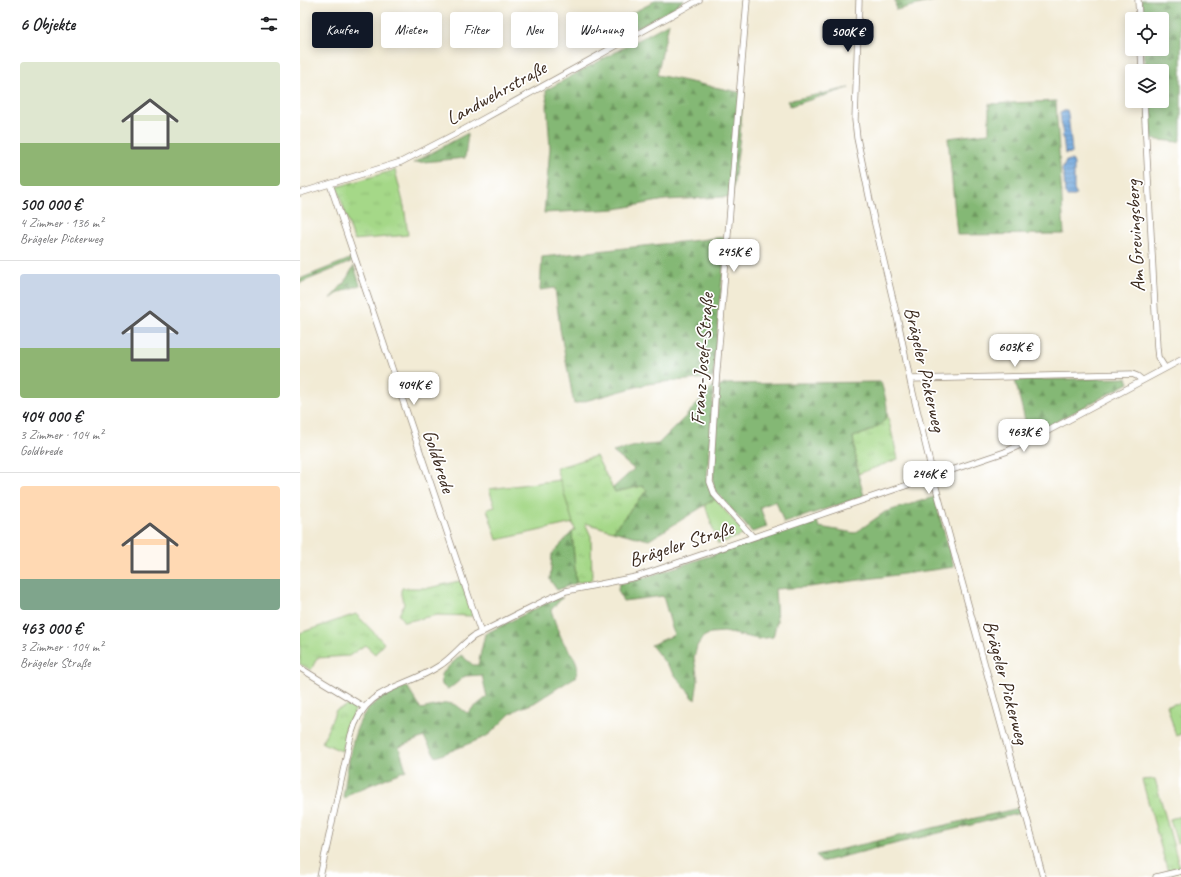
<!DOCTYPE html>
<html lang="de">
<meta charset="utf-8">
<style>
:root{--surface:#fff;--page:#f2f2f2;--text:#202124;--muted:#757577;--line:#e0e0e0;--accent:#111827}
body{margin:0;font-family:Caveat,sans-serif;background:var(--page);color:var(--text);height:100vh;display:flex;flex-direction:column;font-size:15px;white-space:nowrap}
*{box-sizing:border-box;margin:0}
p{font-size:13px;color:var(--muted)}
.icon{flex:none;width:22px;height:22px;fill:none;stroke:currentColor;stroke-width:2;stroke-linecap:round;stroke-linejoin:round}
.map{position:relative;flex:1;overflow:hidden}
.details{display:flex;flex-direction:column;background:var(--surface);width:300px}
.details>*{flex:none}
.guide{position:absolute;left:12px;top:12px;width:380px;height:36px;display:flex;gap:8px}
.tools{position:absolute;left:825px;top:12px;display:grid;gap:8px}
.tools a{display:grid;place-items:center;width:44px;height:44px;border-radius:4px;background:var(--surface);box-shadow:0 2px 10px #0003;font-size:20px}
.price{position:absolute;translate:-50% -34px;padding:0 9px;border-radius:8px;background:#fff;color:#222;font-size:13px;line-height:26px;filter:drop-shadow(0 1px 2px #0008)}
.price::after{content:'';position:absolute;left:50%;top:24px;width:12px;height:9px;margin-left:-6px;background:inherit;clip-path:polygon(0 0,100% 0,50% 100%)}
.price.current{background:var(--accent);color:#fff}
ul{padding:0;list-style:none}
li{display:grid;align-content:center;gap:8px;height:212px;padding:0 20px}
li+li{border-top:1px solid var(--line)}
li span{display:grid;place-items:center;height:124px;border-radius:4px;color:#555}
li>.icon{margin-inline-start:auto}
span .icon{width:72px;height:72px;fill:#fffc;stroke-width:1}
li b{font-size:17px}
h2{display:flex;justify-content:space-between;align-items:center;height:48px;padding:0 20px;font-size:17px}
.chip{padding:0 14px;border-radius:4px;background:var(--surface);box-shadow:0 2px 10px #0003;font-size:14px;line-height:36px}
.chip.current{background:var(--accent);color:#fff}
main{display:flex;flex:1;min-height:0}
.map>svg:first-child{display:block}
.grass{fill:url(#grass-tufts);stroke:#708153}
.forest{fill:url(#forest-firs);stroke:#607149}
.green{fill:#a5d888;stroke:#708153}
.water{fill:url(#water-rules);stroke:#54677c}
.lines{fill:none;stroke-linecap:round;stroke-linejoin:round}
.minor-casing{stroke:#968a7a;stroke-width:7}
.minor{stroke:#fff;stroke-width:5.5}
.labels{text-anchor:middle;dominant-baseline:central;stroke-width:3.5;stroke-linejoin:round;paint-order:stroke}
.street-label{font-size:20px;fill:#3b2a1e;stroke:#fff}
</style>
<main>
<section class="details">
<h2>6 Objekte<svg class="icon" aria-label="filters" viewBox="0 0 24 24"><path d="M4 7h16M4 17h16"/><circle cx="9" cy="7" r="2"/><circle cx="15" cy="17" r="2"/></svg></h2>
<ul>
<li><span style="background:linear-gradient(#dfe7d0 65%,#8fb573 0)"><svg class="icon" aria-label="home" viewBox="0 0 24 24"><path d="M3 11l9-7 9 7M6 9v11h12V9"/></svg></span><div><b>500 000 €</b><p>4 Zimmer · 136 m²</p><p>Brägeler Pickerweg</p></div></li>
<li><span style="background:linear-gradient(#c9d6e8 60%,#8fb573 0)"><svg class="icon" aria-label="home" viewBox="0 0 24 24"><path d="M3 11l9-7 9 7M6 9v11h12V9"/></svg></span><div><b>404 000 €</b><p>3 Zimmer · 104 m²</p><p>Goldbrede</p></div></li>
<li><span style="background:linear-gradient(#ffd9b3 75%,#7fa58c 0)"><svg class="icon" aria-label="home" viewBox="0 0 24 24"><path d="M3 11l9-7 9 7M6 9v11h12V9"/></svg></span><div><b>463 000 €</b><p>3 Zimmer · 104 m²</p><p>Brägeler Straße</p></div></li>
</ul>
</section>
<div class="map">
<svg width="881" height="877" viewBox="0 0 881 877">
<defs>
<pattern id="grass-tufts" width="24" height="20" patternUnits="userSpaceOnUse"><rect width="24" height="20" fill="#a5d888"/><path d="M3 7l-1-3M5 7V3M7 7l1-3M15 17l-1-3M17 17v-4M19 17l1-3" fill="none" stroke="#8fba75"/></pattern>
<pattern id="forest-firs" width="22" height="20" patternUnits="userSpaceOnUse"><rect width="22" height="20" fill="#84b874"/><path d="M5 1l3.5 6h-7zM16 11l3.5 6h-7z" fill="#6d965f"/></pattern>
<pattern id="water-rules" width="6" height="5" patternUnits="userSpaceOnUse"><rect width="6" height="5" fill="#6ca4db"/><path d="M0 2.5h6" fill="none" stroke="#5a86b1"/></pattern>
</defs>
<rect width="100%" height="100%" fill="#fff"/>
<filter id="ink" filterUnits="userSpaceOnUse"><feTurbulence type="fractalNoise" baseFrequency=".025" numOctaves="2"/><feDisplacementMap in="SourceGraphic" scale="8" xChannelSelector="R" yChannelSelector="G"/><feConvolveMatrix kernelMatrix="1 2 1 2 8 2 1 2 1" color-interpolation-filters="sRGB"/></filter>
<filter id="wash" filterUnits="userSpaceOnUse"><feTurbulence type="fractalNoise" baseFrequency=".012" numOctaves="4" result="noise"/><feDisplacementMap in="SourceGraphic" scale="16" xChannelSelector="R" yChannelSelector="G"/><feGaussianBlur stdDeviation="0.9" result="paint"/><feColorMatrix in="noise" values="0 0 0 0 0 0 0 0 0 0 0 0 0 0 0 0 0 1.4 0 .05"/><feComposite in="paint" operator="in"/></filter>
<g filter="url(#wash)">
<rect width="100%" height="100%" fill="#f2ebd5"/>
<path class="grass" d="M95 170 104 206 108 235 54 240 37 187Z
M587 413 598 459 558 474 553 437C568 433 580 427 587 413Z
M296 456 315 492 342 486 347 490 313 531 285 523 291 536 292 580 276 583 272 532 275 530 256 468Z
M159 581 161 582 173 616 137 615 104 622 99 615 104 604C103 599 99 594 102 588H129Z
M56 614 84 643 75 654 65 645 49 656 17 658 11 670 0 664V633Z
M881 703V734L876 736 867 705Z
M52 704 56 707 47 731 42 751 22 743 36 710Z
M855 779 880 869 868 872 842 780Z
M881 816V842L877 843 870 819Z"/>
<path class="forest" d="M355 0H384L373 8 313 41 308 25 350 4Z
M595 0H637L596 10Z
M841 0H881V136L879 142 849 139 847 101H862V71H845L844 49H862V19H842Z
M369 23 357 75 443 93 440 136 432 197H423L365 200 316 209 244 213 250 148 246 90Z
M549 88 490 106 487 101Z
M756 101 764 234 657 235 648 138 689 133V104Z
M168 133 165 158 113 163Z
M426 237 413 378 373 381 347 384 274 404 260 329 255 288 240 290 242 257Z
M52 258 51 262 0 283V279Z
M54 266 60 285 40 292 30 299 44 283Z
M827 378 829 383 729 436 715 380Z
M581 382C583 390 588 404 587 413 586 426 564 434 553 437L558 474 564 496 484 523 476 501 460 507 467 527 452 532 417 493 414 488 413 481 419 387 425 384Z
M414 385 407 479 410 490 415 499 349 540 313 531 347 490 342 486 315 492 313 488 334 469 313 452 336 446 358 444 385 417Z
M634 497 654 567 509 587 475 589 477 621 473 637 458 639 424 632 411 633 403 637 397 646 394 658 398 680 395 700 351 645 374 635 363 596 323 601 318 590 319 584 334 581 470 536 516 519 519 527 555 533 585 512Z
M272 532 276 583 257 590 250 580 252 554Z
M263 597 251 610C254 619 257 629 261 637 266 651 284 661 275 677L234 703 218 709 210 714 191 733 185 737 136 757 124 737 99 747 106 770 51 793 45 799 43 797C48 770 51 722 72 705 82 696 95 692 107 686L121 709 148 703 156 705 167 713 187 697 182 675 165 676 148 690 142 685 141 674 161 655 173 665H178L185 634 251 601Z
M719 808 720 813 521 862 516 855Z"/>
<path class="green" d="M260 480 273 523 197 540 187 509 195 507 189 489Z
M415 499 445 534 418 544 405 505Z"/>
<path class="water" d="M766 110H767L768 114 772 151V153L765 154 760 113Z
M771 160 773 161 774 164V190L776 194 775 196H767L765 194 764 177 762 170 766 161Z"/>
</g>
<g filter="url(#ink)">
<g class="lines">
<defs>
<path id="minor" d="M447 0 416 382 410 482 415 495 453 537
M559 0 555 120 557 138 574 220 598 321 611 385 635 484 743 877
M838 0 839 19
M841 49 842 71
M844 101 857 348 858 357 865 368
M30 184C81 334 130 484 181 633
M0 193 101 162 165 129 399 0
M610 379 832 374 837 376 842 380
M0 668 64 707
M20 877 51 735C65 685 102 690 139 666 152 658 161 645 174 636L246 600 266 591 336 577 705 452 729 441 881 360
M856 877 881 871"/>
</defs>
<use href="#minor" class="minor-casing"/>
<use href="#minor" class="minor"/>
</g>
</g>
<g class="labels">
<g class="street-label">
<text transform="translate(196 93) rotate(-29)">Landwehrstraße</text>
<text transform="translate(835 236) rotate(-93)">Am Grevingsberg</text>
<text transform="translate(402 359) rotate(-86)">Franz-Josef-Straße</text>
<text transform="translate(625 369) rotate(77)">Brägeler Pickerweg</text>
<text transform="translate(139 461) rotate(72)">Goldbrede</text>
<text transform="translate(381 544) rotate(-18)">Brägeler Straße</text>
<text transform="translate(706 682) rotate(75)">Brägeler Pickerweg</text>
</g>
</g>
</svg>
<div class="tools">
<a><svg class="icon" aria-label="locate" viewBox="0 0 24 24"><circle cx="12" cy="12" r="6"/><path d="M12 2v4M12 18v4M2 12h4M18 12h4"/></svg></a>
<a><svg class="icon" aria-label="layers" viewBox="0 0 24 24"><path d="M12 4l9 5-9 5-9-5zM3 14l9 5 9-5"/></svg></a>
</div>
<b class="price current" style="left:548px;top:53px">500K €</b>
<b class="price" style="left:434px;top:273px">245K €</b>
<b class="price" style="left:715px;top:368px">603K €</b>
<b class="price" style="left:114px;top:406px">404K €</b>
<b class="price" style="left:724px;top:453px">463K €</b>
<b class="price" style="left:629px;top:495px">246K €</b>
<div class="guide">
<a class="chip current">Kaufen</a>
<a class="chip">Mieten</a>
<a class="chip">Filter</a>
<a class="chip">Neu</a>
<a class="chip">Wohnung</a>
</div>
</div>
</main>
